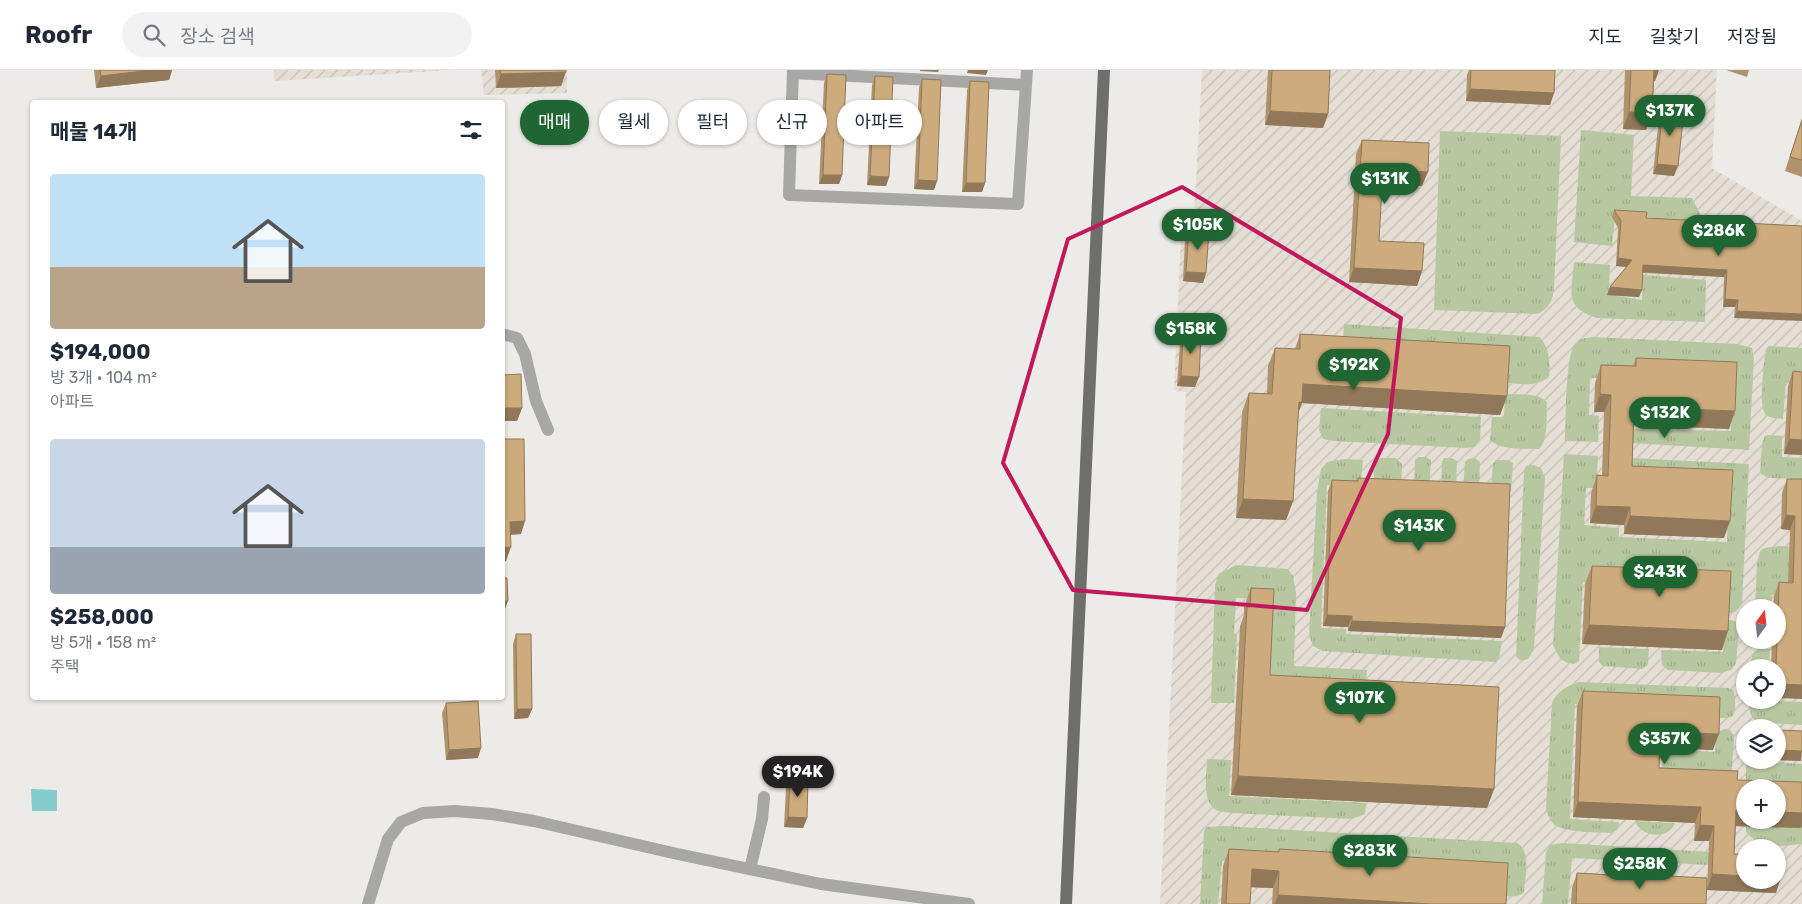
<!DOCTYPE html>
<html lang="ko">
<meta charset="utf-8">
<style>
:root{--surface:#fff;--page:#f2f2f3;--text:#1f2937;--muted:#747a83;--line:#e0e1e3;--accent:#1f6633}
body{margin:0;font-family:Rubik,"Noto Sans KR",sans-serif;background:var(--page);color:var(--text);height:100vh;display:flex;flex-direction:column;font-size:19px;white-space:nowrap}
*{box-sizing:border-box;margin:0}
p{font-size:16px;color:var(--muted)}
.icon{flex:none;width:28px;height:28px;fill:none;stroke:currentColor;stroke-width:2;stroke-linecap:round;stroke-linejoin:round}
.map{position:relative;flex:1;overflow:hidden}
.sheet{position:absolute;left:30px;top:30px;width:475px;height:600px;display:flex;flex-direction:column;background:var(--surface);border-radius:5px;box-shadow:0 1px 4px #0004}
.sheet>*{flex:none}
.top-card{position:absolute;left:520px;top:30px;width:475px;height:45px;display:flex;gap:10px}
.needle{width:32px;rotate:15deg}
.controls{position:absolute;left:1736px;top:529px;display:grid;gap:10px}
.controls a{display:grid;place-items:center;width:50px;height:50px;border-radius:50%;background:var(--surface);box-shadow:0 1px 4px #0004;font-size:25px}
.price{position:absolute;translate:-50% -42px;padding:0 11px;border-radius:18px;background:var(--accent);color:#fff;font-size:16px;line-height:32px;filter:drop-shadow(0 1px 2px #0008)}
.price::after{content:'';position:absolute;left:50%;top:30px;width:15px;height:11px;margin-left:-8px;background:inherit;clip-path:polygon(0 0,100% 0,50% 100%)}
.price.active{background:#222;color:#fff}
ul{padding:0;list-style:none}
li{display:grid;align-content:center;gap:10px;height:265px;padding:0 20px}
li span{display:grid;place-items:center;height:155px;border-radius:5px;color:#555}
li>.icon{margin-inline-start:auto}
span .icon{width:90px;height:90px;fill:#fffc;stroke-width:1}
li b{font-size:21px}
h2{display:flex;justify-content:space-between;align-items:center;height:60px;padding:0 20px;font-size:21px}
.tag{padding:0 18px;border-radius:22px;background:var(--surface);box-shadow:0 1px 4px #0004;font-size:18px;line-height:45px}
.tag.active{background:var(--accent);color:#fff}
header{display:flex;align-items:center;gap:30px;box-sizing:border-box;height:70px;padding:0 25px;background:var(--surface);border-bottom:1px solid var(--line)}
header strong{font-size:24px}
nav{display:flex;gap:28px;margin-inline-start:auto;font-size:18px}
.search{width:350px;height:45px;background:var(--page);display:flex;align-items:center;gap:12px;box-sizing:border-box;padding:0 18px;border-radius:28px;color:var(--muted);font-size:19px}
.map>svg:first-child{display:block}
.industrial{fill:url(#industrial-furrows);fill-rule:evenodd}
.grass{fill:url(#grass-tufts)}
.water{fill:#84cdcc}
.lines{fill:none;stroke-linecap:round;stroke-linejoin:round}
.minor{stroke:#a7a7a5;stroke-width:12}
.major{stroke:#6e6e6b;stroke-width:12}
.wall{fill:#b0936c}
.shaded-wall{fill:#907858}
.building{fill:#cdab7d;stroke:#907858}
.marked{fill:none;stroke:#c2185b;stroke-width:4;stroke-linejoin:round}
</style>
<header>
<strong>Roofr</strong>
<div class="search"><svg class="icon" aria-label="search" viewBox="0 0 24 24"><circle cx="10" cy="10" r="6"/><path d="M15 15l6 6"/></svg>장소 검색</div>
<nav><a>지도</a><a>길찾기</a><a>저장됨</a></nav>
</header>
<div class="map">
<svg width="1802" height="834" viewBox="0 0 1802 834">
<defs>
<pattern id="industrial-furrows" width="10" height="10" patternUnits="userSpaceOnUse" patternTransform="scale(1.25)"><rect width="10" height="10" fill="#e4ded5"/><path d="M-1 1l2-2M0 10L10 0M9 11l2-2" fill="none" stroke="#c4bfb7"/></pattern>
<pattern id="grass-tufts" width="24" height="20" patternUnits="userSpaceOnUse" patternTransform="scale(1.25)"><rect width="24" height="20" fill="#b7c8a1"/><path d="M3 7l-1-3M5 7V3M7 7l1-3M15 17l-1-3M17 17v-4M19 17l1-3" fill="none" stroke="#9eac8b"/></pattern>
</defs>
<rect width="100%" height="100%" fill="#edebe8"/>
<path class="industrial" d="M274 0H451L274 11Z
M481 0H567V23L484 25Z
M1202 0H1717L1712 98 1802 151V834H1160L1186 322 1174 321 1181 164 1193 165ZM1745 538H1778V570H1745ZM1745 598H1778V630H1745ZM1745 658H1778V690H1745ZM1745 718H1778V750H1745ZM1745 778H1778V810H1745Z"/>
<path class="grass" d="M1581 60 1634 65 1631 126 1692 128 1706 155 1646 147 1618 146 1615 147 1612 176 1574 172Z
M1440 61 1561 66 1554 219C1552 233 1549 238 1537 244L1434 240Z
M1574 192 1610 195 1609 220 1612 225 1642 230 1643 205 1706 210 1705 252 1597 248C1563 237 1572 222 1574 192Z
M1344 254 1540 267C1550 280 1550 291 1549 307 1537 317 1521 314 1506 313L1342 282Z
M1593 267 1737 274 1752 278 1754 288 1749 380 1631 373V359L1731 361 1732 307 1590 308 1589 345 1599 346 1598 372 1565 371C1566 353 1565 286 1575 274 1580 268 1586 268 1593 267Z
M1769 276 1802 278V314L1786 313 1783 349C1778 348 1768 349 1765 343 1758 333 1764 293 1766 279Z
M1505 324C1518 325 1537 322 1547 332 1546 346 1549 369 1539 379 1524 378 1501 381 1490 370L1492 347H1504Z
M1321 338 1481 347 1480 370 1475 377 1466 378 1334 371 1323 369 1319 360Z
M1768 365 1782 366V387L1802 388V409L1768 408 1760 403 1762 373 1765 366Z
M1564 384 1598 386 1596 418H1586L1584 455 1619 458V467L1727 472 1729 415 1631 410V388L1749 394 1742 533C1737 541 1735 543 1725 543V519L1583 512 1579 591 1574 594C1560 592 1559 587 1553 575Z
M1418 387H1426L1431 390 1429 418 1414 417 1415 390Z
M1380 388H1396L1402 394 1401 417 1373 415 1375 392Z
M1444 388H1452L1457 391 1456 419H1441L1442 392Z
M1475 388 1480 392 1479 420H1463L1465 392 1468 389Z
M1344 389 1363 390 1360 417 1327 415 1321 558 1346 559V564L1502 571 1499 588 1496 592 1323 581 1313 576 1309 564 1317 422 1321 399 1327 392Z
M1496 390H1508L1513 393 1511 422 1491 421 1493 394Z
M1533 395 1541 398 1545 408 1534 578 1529 588 1522 591 1516 587 1524 401 1526 396Z
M1779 476 1802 477V526L1772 525 1771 537 1755 538 1757 493 1760 481 1765 478Z
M1236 495 1288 499 1293 506 1296 523 1294 596 1367 600 1365 628 1267 622 1271 529 1236 528 1234 564H1237L1234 633H1211L1215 515 1219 504Z
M1725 550H1732L1738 553 1739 561 1736 593 1731 600 1721 603 1668 600 1662 595 1661 580 1723 582Z
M1599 577 1649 579 1648 595 1642 599 1603 596 1599 592Z
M1758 579H1770L1769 597H1751L1752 584Z
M1579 612 1729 618 1733 620C1736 627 1736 639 1733 646L1728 648H1717L1716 641 1575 634 1570 749 1619 752C1619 759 1617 761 1610 763 1596 762 1567 763 1555 755 1550 751 1548 745 1546 738L1552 633C1557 621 1567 616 1579 612Z
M1750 630 1802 632V655L1757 652C1749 646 1749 640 1750 630Z
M1725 659 1730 660 1734 666 1731 713 1661 711 1663 679 1715 682C1716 672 1714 661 1725 659Z
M1207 689 1231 690 1229 726 1366 733 1365 744 1352 749 1232 743C1227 742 1220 742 1216 740 1201 731 1207 703 1207 689Z
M1746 690 1802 694V774C1780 776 1762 780 1746 762V750H1778V718L1746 717Z
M1635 751 1675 753C1669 770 1641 768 1635 751Z
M1224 756 1517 773C1532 782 1525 807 1524 822 1519 828 1510 826 1503 826L1504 808 1222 791 1218 834H1200L1204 761 1207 757Z
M1562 773 1710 782 1709 795 1572 788 1568 834H1542L1546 782 1550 775Z"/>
<path class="water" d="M31 719 57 720V741H32Z"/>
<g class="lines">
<path class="minor" d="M793 0 789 125 1018 134 1027 0
M793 3 1026 15
M502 264 517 268 525 284 536 331 548 360
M750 799 762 749 764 727
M368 834 388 769 401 752 423 743 455 741 492 744 534 751 673 783 821 814 969 834"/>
<path class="major" d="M1066 834 1104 0"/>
</g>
<path class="wall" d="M94 0H172L169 10 96 18Z
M495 0H566L561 16 496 18Z
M1268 0H1330L1328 44 1323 58 1265 55Z
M1469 0H1555L1550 35 1466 31 1467 5Z
M1625 0H1659L1655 11H1654L1652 43 1646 60 1623 59Z
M1726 0H1749L1747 7Z
M827 4 842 105 839 114H819L824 13Z
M875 6 889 107 886 116 867 115 872 15Z
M922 9 937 111 934 120 914 119 919 18Z
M970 11 985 113 982 122H962L967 20Z
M1663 38 1674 106 1653 104 1659 48Z
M1802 48V107L1785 101Z
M1362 70 1422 116 1382 114 1379 171 1422 201 1417 216 1349 212 1356 84Z
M1614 140 1646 148 1802 156 1734 248 1735 237H1723L1724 207 1643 203 1639 227 1607 225 1626 197 1616 196 1618 158 1612 147Z
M1189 159 1206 203 1203 213 1183 211 1185 169Z
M1183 263 1195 317 1177 316 1180 273Z
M1300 264 1507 326 1500 345 1302 333 1298 343 1293 431 1286 450 1236 448 1242 342 1249 323 1267 324 1268 296 1275 278 1295 279Z
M1636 288 1729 359 1634 355 1632 396 1724 468 1624 464V455L1590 453 1591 423 1597 405H1602L1604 342H1594L1595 313 1601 295 1633 296Z
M1793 301 1802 385 1784 384 1788 316Z
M502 305 522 338 517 351H502Z
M502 370 521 464 510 465 506 491H502Z
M1358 408 1505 557 1501 568 1348 561V557L1323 556 1328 421 1332 410 1356 411Z
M1787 409H1802V629L1778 598H1771L1772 570H1778V538H1773L1774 526 1779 512 1788 513 1790 460 1781 459 1782 423Z
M1592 496 1722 580 1582 574 1585 514Z
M1251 518 1270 605 1494 719 1487 738 1231 725 1240 556 1244 545V537Z
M516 564 532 639 528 648 514 649 513 574Z
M1583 621 1713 680 1660 678 1659 698 1737 710 1801 758 1736 756 1734 784 1776 823 1707 820 1709 771H1694L1695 753 1573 747 1577 636Z
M446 633 478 688 446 690 442 643Z
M790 707 807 748 803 758 784 757 786 717Z
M1229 779 1278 782 1279 779 1506 834H1272L1273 818 1250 817V834H1221L1223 796Z
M1577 803 1667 808 1668 806 1706 834H1571L1572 818Z"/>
<path class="shaded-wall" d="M151 0H172L169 10 96 18 101 6Z
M920 0H939L938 2 920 1Z
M968 0H988L986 5 967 3Z
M1652 0H1659L1655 11H1648Z
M566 2 561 16 496 18 501 4Z
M1470 19 1554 23 1550 35 1466 31Z
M1270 41 1328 44 1323 58 1265 55Z
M1629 42 1652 43 1646 60 1623 59Z
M1657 94 1678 96 1674 106 1653 104Z
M1383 99 1428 102 1422 116 1378 114Z
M823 105H842L839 114H819Z
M870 106 889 107 886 116 867 115Z
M918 110 937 111 934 120 914 119Z
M966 113H985L982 122H962Z
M1618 188 1632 190 1629 197 1616 196Z
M1643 195 1727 200 1724 207 1641 202Z
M1354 198 1422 201 1417 216 1349 212Z
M1186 202 1206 203 1203 213 1183 211Z
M1610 217 1642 220 1639 227 1607 225Z
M1725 229 1738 230 1735 237H1723Z
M1737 241 1802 244V251L1734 248Z
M1181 306 1199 307 1195 317 1177 316Z
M1303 314 1507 326 1500 345 1302 333 1295 351 1292 350Z
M1600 324 1611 325 1604 342H1594Z
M1634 337 1735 341 1729 359 1628 354Z
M504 338H522L517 351H502V343Z
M1789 369 1802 370V385L1784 384Z
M1243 429 1293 431 1286 450 1236 448Z
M1596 436 1630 437 1624 455 1590 453Z
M1786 445 1795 446 1790 460 1781 459Z
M1630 446 1730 451 1724 468 1624 464Z
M525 451 521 464 505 465 510 452Z
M511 477 506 491H502V478Z
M502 531H508L503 544H502Z
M1327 545 1352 546 1348 557 1323 556Z
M1352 551 1505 557 1501 568 1348 561Z
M1589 555 1728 561 1722 580 1582 574Z
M1778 614 1802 615V629L1778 628Z
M517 639H532L528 648 514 649Z
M1660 662 1719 664 1713 680 1655 677Z
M481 678 478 688 446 690 449 680Z
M1778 680 1802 681 1801 691 1769 690H1778Z
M1238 706 1494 719 1487 738 1231 725Z
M1578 732 1701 737 1695 753 1573 747Z
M1736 740 1745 741V750H1778V742L1802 743V756L1801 758 1730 756Z
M788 747 807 748 803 758 784 757Z
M1700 755 1714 756 1709 771H1694Z
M1252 799 1279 801 1273 818 1245 817Z
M1712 804 1745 806V810H1778V808H1781L1776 823 1707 820Z
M1278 825 1431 834H1275Z"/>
<path class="building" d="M100 0H151L101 6Z
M500 0H566V2L501 4Z
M1272 0H1330L1328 44 1270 41Z
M1471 0H1555L1554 23 1470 19Z
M1631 0H1654L1652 43 1629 42Z
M827 4 846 5 842 105H823Z
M875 6 893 7 889 107 870 106Z
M922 9 941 10 937 111 918 110Z
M970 11 989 12 985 113H966Z
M1663 38 1684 41 1678 96 1657 94Z
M1802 50V90L1790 87Z
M1362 70 1429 73 1428 102 1383 99 1379 171 1424 173 1422 201 1354 198Z
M1614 140 1647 142 1646 148 1802 156V244L1737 241 1738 230 1725 229 1727 200 1643 195 1642 220 1610 217 1632 190 1618 188 1621 151Z
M1189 159 1209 160 1206 203 1186 202Z
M1183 263 1201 265 1199 307 1181 306Z
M1300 264 1510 276 1507 326 1303 314 1302 332H1299L1293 431 1243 429 1249 323 1272 324 1275 278 1300 279Z
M1636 288 1737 292 1735 341 1634 337 1632 396 1733 400 1730 451 1630 446V437L1596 436 1597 405 1608 406 1611 325 1600 324 1601 295 1636 296Z
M1793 301 1802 302V370L1789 369Z
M521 304 522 338H504V326H502V305Z
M503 369H524L525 451 510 452 511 477 502 478V432H504Z
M1358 408 1510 414 1505 557 1352 551V546L1327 545 1332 410 1358 411Z
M1787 409H1802V615L1778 614V598H1776L1777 570H1778L1779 512 1793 513 1795 446 1786 445Z
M1592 496 1731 501 1728 561 1589 555Z
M502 508H507L508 531H502Z
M1251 518 1274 519 1270 605 1499 617 1494 719 1238 706 1247 537H1250Z
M516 564H531L532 639H517Z
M1583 621 1720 627 1719 664 1660 662 1659 698 1738 701 1737 710 1802 712V743L1778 742V718H1745V741L1736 740 1734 784H1745V806L1712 804 1714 756 1700 755 1701 737 1578 732Z
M478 631 481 678 449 680 446 633Z
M1778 660 1802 661V681L1778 680Z
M790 707 808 708 807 748 788 747Z
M1229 779 1279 782V779L1508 793 1506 834H1431L1278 825 1279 801 1252 799 1250 834H1226Z
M1778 786H1782L1781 808H1778Z
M1577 803 1667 808 1668 806 1707 808 1706 834H1576Z"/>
<path class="marked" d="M1182 117 1401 248 1388 364 1307 540 1073 520 1003 393 1068 169Z"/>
</svg>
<div class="controls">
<a><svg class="needle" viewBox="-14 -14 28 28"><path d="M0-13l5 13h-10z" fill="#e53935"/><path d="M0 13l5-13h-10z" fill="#747a83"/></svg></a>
<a><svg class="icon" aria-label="locate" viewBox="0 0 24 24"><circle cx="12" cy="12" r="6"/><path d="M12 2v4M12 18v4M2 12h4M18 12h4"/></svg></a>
<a><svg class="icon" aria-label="layers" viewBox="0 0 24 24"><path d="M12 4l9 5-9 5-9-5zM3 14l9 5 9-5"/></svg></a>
<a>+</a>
<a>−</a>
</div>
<b class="price" style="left:1670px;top:67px">$137K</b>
<b class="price" style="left:1385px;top:135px">$131K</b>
<b class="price" style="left:1198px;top:181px">$105K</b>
<b class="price" style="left:1719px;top:187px">$286K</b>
<b class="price" style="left:1191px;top:285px">$158K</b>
<b class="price" style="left:1354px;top:321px">$192K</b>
<b class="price" style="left:1665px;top:369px">$132K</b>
<b class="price" style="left:1419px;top:482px">$143K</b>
<b class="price" style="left:1660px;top:528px">$243K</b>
<b class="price" style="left:1360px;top:654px">$107K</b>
<b class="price" style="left:1665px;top:695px">$357K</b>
<b class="price active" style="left:798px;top:728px">$194K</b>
<b class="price" style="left:1370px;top:807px">$283K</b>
<b class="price" style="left:1640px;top:820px">$258K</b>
<div class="top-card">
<a class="tag active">매매</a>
<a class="tag">월세</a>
<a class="tag">필터</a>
<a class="tag">신규</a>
<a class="tag">아파트</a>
</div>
<section class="sheet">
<h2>매물 14개<svg class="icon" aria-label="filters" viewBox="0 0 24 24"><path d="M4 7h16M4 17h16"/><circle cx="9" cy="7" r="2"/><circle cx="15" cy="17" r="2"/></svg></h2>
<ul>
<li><span style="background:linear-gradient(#bfe0f5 60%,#b9a48a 0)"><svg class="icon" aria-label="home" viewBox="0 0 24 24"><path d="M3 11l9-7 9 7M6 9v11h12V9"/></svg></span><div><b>$194,000</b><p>방 3개 · 104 m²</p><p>아파트</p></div></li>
<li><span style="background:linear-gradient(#c9d6e8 70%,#9aa5b1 0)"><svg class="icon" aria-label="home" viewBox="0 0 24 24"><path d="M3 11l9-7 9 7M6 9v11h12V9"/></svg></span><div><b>$258,000</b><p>방 5개 · 158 m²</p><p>주택</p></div></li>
</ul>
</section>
</div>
